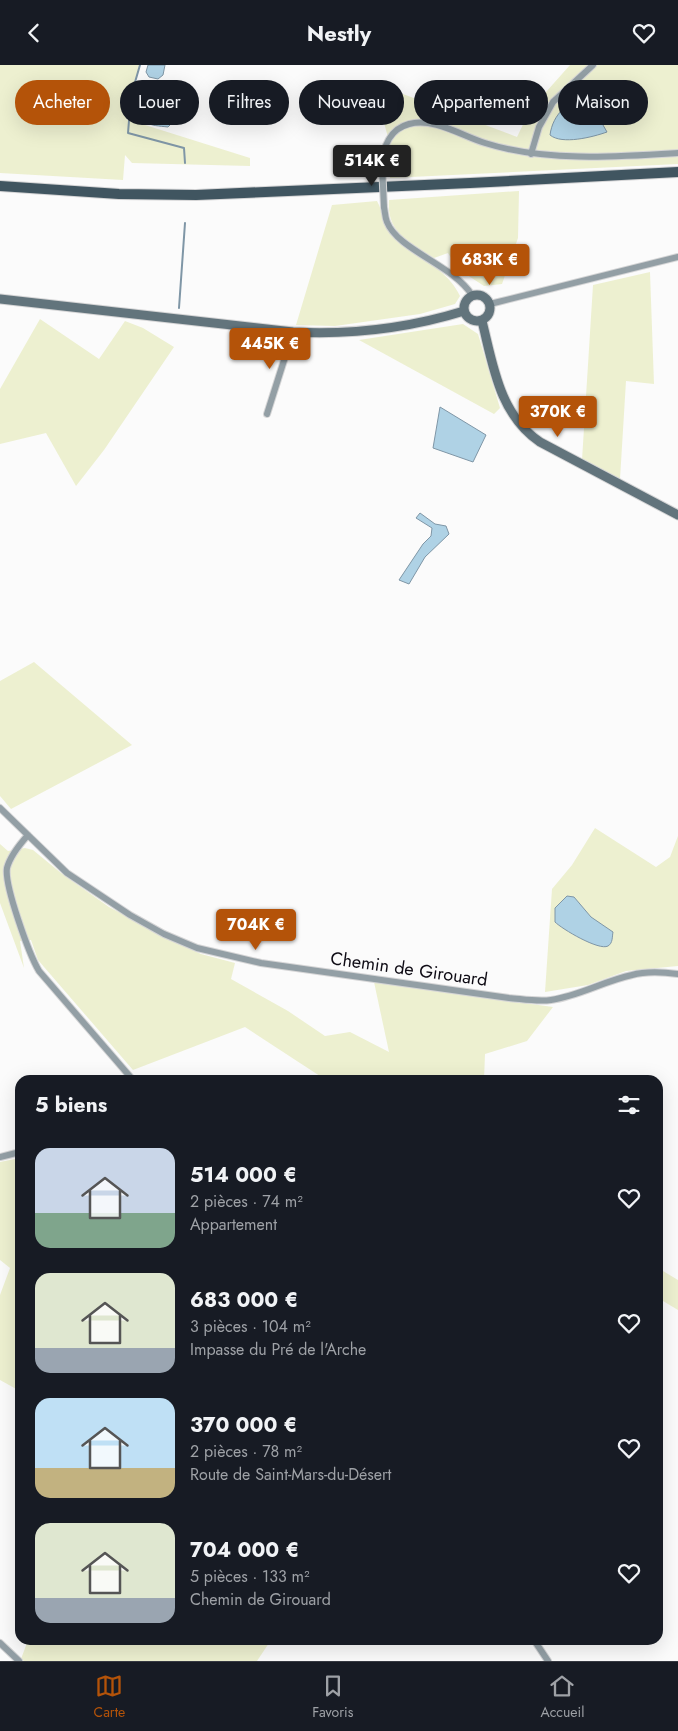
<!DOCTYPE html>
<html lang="fr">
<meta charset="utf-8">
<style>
:root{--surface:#171b24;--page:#20242c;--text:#f1f3f6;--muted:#9ea1a6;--line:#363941;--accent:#b45309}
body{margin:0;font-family:Jost,sans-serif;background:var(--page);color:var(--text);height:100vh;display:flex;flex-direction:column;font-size:19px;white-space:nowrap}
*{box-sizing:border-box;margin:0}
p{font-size:16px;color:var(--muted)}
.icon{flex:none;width:28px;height:28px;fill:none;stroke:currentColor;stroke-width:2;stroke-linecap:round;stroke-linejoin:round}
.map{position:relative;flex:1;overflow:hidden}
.side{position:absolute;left:15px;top:1010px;width:648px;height:570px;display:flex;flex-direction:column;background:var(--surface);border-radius:15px;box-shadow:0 5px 20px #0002}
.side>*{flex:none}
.guide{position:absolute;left:15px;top:15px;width:649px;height:45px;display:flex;gap:10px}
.price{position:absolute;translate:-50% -42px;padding:0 11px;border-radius:5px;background:var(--accent);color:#fff;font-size:16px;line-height:32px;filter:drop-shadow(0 1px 2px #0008)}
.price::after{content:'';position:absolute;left:50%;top:30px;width:15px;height:11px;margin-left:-8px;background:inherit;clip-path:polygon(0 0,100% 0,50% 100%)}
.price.active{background:#222;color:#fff}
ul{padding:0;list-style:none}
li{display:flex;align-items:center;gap:15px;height:125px;padding:0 20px}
li span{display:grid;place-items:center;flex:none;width:140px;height:100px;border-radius:15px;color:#555}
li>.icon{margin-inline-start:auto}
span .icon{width:60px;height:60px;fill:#fffc;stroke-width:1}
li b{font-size:21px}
h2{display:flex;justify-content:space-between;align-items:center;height:60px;padding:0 20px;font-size:21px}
.chip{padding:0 18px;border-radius:22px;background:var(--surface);box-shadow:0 5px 20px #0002;font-size:18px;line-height:45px}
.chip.active{background:var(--accent);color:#fff}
header{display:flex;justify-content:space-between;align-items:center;height:65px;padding:0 20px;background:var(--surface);font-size:22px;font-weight:700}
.tab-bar{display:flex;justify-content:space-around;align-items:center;height:70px;border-top:1px solid var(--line);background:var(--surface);font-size:14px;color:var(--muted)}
.tab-bar a{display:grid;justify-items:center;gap:2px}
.tab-bar .active{color:var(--accent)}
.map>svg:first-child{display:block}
.green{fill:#edf0d0}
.water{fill:#afd2e5;stroke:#7f96a6}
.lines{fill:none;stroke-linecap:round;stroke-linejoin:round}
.stream{stroke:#7f96a6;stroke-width:2}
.minor-casing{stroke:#d5d5d6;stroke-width:8}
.secondary-casing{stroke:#d5d5d6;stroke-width:11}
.primary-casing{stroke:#d5d5d6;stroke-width:12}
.minor{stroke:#939fa5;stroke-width:6}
.secondary{stroke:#62747c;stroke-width:9}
.primary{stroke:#405560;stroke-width:10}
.minor-bridge-casing{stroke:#d5d5d6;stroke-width:8;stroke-linecap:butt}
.minor-bridge{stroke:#939fa5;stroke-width:6}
.labels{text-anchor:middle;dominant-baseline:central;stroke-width:5;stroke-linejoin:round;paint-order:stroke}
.street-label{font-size:18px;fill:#0e0b14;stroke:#fbfbfb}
</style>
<header><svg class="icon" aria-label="back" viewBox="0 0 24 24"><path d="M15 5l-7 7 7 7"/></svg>Nestly<svg class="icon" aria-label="heart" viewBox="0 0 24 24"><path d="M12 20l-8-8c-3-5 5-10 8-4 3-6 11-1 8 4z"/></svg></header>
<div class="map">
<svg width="678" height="1596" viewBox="0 0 678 1596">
<rect width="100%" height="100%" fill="#fbfbfb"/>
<path class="green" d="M0 0H140L126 44V54L250 93V101L132 98 125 90 123 115 0 108Z
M570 0H678V99L390 113 389 94 391 83 381 47 377 25 379 20 517 72 530 45Z
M519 126 518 173 502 219 484 221 458 204 448 188 434 193C410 179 386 167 389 135Z
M377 136C384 148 382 161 393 172 415 194 445 200 460 231L455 239 420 249 335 261 296 260 332 140Z
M650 207 654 319 626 316 620 414 582 395 593 220Z
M40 254 99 294 125 256 143 263 174 282 104 385 76 421 46 368 0 379V324Z
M463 259 478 269 500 343 494 349 359 275Z
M34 597 132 680 11 744 0 731V616Z
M595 763 656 802 670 792 678 771V901L626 906 588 920 545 927 552 824 572 800Z
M0 779 8 786 25 783 33 785 61 808 109 842 174 876 201 889 235 898 231 914 288 946 325 971 350 967 389 987 374 917 553 942 527 976 485 989 484 1015H326L245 962 133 1005 38 895 31 875 20 876 24 903 0 838Z
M20 1093V1322L18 1325 0 1315V1230L10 1203 0 1195V1097Z
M658 1203 678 1215V1245L658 1233Z
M28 1575H271L257 1596H24L21 1594Z"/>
<path class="water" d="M148 0H165L163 10 158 14 149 12 146 7Z
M584 27 607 67C593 72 562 80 550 70 553 48 568 39 584 27Z
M162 29 169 34 173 48 172 58 168 62C160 61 150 61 144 56 139 51 140 36 146 31 150 28 157 29 162 29Z
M440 342 486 370 473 397 433 383Z
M420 448 435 459 446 461 449 469 425 492 409 519 399 515 423 479 431 471 432 463 416 453Z
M567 831 574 832 591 852 613 867C612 872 613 878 608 881 599 886 562 864 555 857V843Z"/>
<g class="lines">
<path class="stream" d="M140 0 131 31 128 68 184 83 185 98
M179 243 185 158"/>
<defs>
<path id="minor" d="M531 89 539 62 553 37 593 0
M382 100C383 82 390 64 409 59 434 52 462 71 485 78 545 97 616 92 678 88
M384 142C385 147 385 152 387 157 398 185 453 200 472 230
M490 239 678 192
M267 349 293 267
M0 743 67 808 130 850 164 869 197 883 261 898 509 933C522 934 537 937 551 935 579 931 604 916 632 910 646 906 663 907 678 909
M28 770C20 779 10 791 7 803 4 820 29 889 39 906L133 1015
M0 1092 20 1087
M534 1575 548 1596
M0 1578 19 1596"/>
<path id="secondary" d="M464 243a13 13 0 1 1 26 0a13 13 0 1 1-26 0Z
M0 234 293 267C351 270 409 263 464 246
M482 256C493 300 499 349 540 377L678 450"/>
<path id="primary" d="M0 121 119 129 196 130 470 118 678 107"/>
</defs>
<use href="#minor" class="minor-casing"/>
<use href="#secondary" class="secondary-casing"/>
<use href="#primary" class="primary-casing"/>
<use href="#minor" class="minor"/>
<use href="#secondary" class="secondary"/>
<use href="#primary" class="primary"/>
<defs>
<path id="minor-bridge" d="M382 100 384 142"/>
</defs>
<use href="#minor-bridge" class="minor-bridge-casing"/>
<use href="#minor-bridge" class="minor-bridge"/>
</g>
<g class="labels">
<g class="street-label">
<text transform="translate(409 904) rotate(8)">Chemin de Girouard</text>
</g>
</g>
</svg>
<b class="price active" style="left:372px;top:122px">514K €</b>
<b class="price" style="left:490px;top:221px">683K €</b>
<b class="price" style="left:270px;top:305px">445K €</b>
<b class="price" style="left:558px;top:373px">370K €</b>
<b class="price" style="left:256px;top:886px">704K €</b>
<div class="guide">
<a class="chip active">Acheter</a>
<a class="chip">Louer</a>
<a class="chip">Filtres</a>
<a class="chip">Nouveau</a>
<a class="chip">Appartement</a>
<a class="chip">Maison</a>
</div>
<section class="side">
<h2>5 biens<svg class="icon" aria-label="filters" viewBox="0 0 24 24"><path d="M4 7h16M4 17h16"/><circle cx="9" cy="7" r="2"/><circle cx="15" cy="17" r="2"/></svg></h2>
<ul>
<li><span style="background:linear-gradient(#c9d6e8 65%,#7fa58c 0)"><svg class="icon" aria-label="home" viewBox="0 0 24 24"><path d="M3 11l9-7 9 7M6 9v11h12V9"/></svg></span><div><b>514 000 €</b><p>2 pièces · 74 m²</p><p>Appartement</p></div><svg class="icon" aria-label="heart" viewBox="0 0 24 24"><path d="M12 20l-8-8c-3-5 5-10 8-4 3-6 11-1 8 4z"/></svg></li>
<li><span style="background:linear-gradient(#dfe7d0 75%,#9aa5b1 0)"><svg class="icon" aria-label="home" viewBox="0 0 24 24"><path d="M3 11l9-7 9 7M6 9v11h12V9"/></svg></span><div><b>683 000 €</b><p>3 pièces · 104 m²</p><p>Impasse du Pré de l'Arche</p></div><svg class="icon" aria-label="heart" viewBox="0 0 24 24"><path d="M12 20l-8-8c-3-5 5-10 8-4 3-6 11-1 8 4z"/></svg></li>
<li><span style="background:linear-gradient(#bfe0f5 70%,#c2b280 0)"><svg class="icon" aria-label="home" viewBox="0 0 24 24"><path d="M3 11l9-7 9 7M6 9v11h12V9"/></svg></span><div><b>370 000 €</b><p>2 pièces · 78 m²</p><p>Route de Saint-Mars-du-Désert</p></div><svg class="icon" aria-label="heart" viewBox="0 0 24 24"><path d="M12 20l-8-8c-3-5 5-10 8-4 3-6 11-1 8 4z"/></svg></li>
<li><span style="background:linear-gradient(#dfe7d0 75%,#9aa5b1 0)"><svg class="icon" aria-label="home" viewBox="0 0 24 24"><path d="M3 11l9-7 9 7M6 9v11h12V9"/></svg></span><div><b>704 000 €</b><p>5 pièces · 133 m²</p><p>Chemin de Girouard</p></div><svg class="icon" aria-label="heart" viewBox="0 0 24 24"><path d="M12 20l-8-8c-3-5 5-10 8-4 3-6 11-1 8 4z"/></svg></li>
</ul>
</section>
</div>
<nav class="tab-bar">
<a class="active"><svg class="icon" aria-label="map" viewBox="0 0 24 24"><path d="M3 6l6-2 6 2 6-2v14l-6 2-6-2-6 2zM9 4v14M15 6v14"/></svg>Carte</a>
<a><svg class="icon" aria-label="saved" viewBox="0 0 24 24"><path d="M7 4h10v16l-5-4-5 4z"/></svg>Favoris</a>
<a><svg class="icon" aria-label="home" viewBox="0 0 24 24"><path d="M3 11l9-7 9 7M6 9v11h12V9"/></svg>Accueil</a>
</nav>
